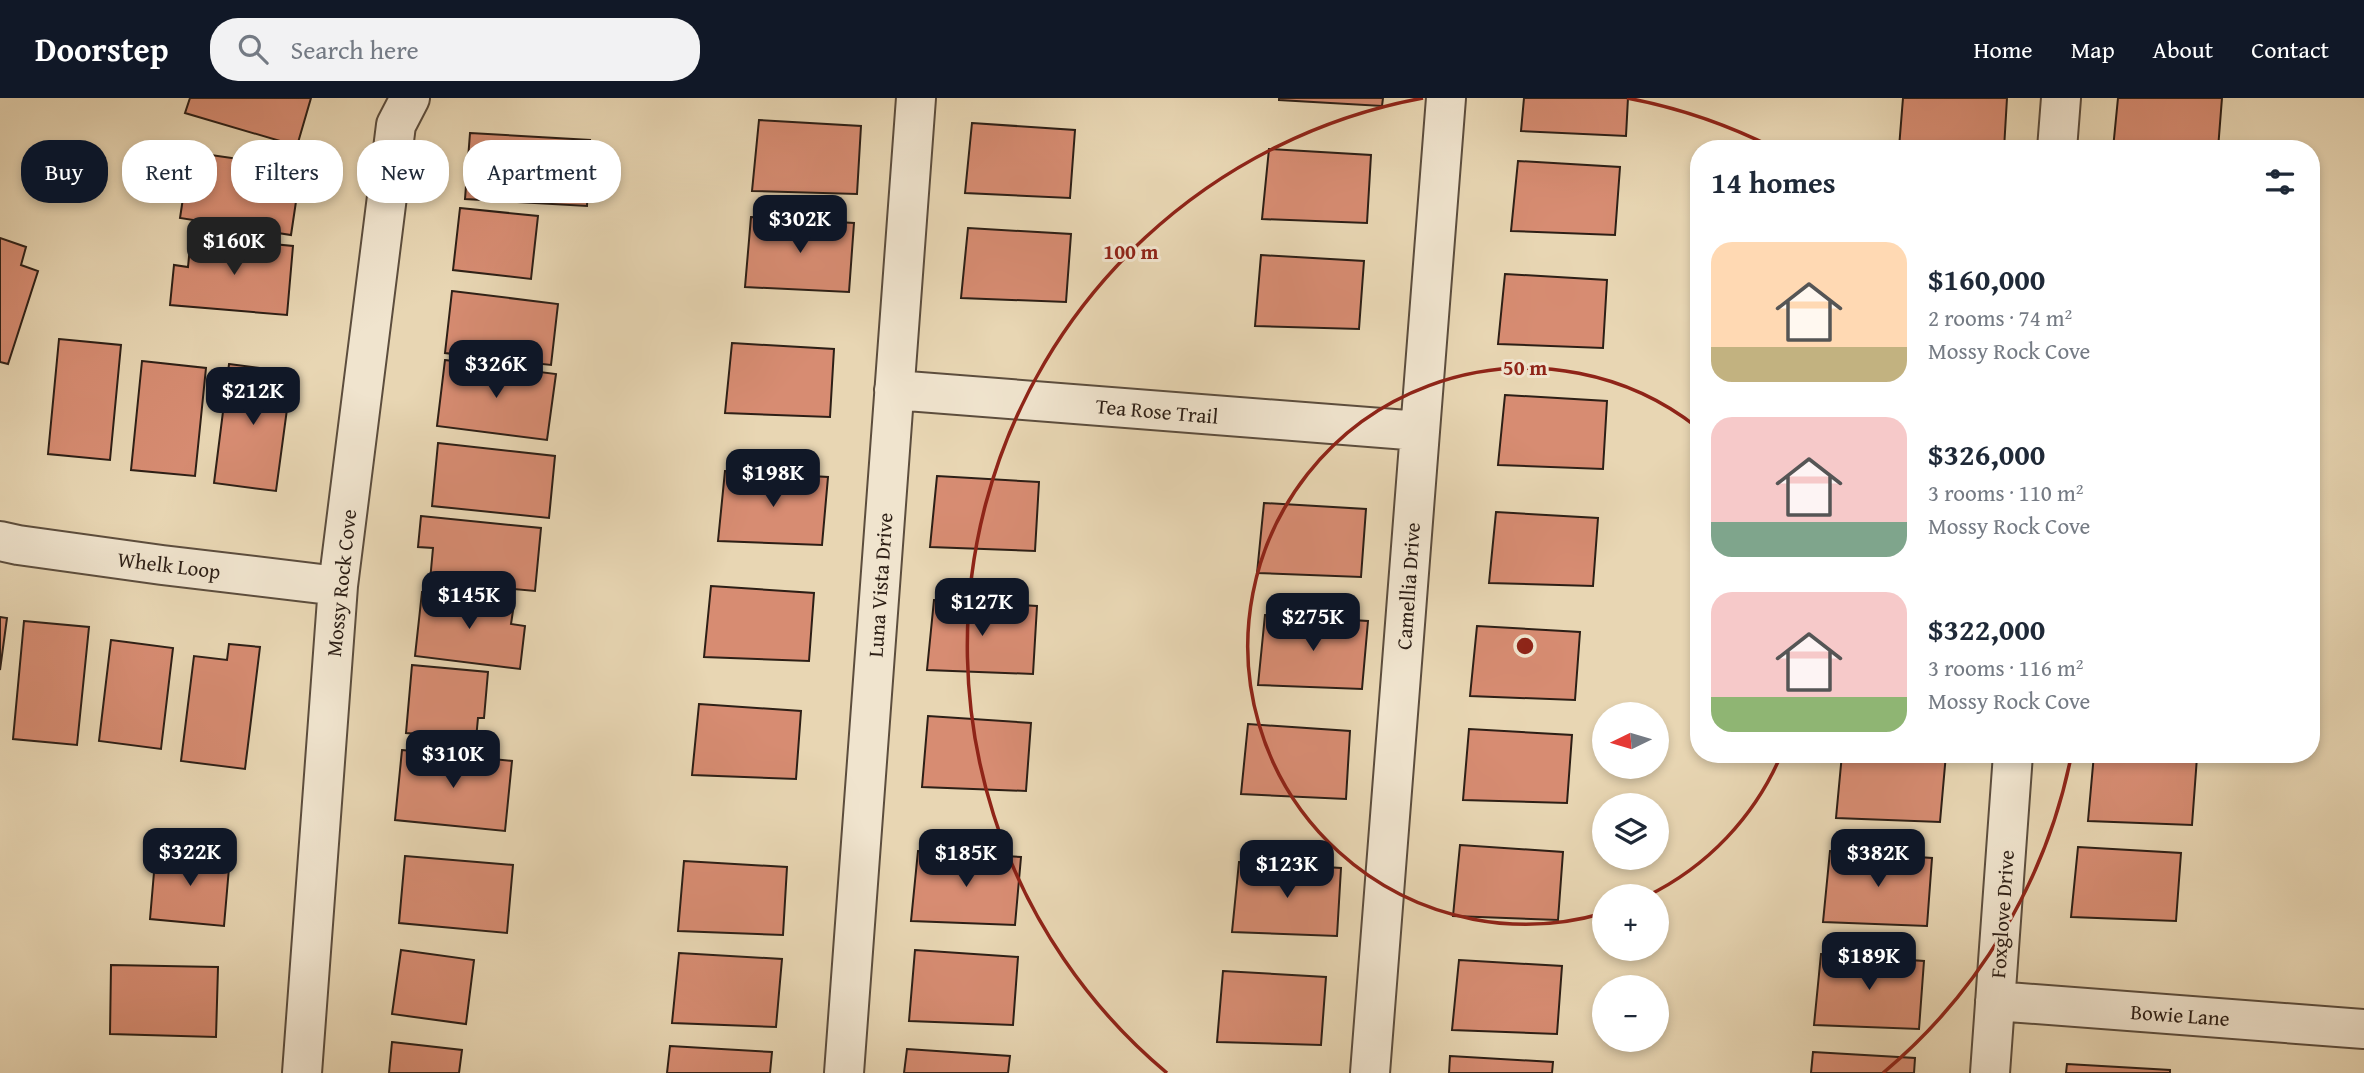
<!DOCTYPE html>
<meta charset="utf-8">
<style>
:root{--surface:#fff;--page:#f2f2f3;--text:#1f2937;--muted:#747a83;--accent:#111827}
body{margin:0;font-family:"Gentium Book Plus",serif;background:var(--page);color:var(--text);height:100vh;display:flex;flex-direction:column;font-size:26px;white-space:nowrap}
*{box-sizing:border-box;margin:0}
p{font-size:23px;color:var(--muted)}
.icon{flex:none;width:38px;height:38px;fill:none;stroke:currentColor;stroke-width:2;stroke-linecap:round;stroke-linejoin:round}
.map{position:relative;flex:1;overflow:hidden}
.sheet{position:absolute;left:1690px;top:42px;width:630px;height:623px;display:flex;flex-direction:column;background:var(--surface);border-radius:28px;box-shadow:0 4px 10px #0003}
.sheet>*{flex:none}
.top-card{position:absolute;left:21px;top:42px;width:665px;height:63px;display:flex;gap:14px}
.needle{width:46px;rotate:265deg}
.buttons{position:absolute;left:1592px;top:604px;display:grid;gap:14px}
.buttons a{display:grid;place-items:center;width:77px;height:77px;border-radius:50%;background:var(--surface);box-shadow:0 4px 10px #0003;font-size:35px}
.price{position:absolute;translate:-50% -60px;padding:0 16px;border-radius:14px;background:var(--accent);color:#fff;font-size:23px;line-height:46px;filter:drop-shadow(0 2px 4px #0008)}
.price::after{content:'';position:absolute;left:50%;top:42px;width:21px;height:16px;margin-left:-10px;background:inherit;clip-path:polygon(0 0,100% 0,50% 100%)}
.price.current{background:#222;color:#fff}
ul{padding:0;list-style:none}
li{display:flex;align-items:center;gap:21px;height:175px;padding:0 21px}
li span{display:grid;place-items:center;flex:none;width:196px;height:140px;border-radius:21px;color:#555}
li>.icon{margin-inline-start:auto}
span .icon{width:84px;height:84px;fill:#fffc;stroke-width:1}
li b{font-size:30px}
h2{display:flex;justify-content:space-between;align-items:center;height:84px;padding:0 21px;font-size:30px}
.pill{padding:0 24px;border-radius:28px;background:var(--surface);box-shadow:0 4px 10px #0003;font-size:24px;line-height:63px}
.pill.current{background:var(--accent);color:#fff}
header{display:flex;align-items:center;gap:42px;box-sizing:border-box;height:98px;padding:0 35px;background:var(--accent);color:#fff}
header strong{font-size:33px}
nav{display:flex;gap:38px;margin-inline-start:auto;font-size:24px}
.search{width:490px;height:63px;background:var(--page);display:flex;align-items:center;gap:18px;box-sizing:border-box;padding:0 24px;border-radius:28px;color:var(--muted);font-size:26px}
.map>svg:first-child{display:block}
.building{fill:#d78c72;stroke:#2d1f16;stroke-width:2}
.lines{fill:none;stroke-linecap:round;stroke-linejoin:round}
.minor-casing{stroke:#5c4d3d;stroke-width:42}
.minor{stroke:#f0e4ce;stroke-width:38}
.ring{fill:none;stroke:#8f2418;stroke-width:3.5}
.labels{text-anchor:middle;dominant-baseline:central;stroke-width:6;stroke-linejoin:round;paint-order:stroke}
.street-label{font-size:21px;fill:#2d1f16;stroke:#f0e4ce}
.centre{fill:#8f2418;stroke:#f0e4ce;stroke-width:3.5}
.ring-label{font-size:21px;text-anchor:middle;font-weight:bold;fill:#8f2418;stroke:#f0e4ce;stroke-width:6;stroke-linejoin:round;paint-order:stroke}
</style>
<header>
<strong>Doorstep</strong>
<div class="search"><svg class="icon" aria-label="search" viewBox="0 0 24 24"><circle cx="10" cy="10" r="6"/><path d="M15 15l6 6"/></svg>Search here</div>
<nav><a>Home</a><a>Map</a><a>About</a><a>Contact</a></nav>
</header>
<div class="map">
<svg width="2364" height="975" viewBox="0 0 2364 975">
<rect width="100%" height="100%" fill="#e8d6b3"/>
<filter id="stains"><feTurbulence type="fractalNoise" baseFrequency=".00286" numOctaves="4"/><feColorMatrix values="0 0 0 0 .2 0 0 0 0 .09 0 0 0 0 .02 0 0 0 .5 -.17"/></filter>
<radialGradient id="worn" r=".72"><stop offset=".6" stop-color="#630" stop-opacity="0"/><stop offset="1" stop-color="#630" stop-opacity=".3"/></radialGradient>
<path class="building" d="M190 0H311L297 48 185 15Z
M1279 0H1383L1382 8 1279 2Z
M1524 0H1628L1626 38 1521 33Z
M1903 0H2007L2004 51 1899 50Z
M2118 0H2222L2218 51H2113Z
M759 22 861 28 857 96 752 93Z
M972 25 1075 32 1070 100 965 95Z
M470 35 590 42 587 108 465 101Z
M1269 51 1371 57 1367 125 1262 121Z
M190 54 301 70 291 137 180 120Z
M1518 63 1620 69 1615 137 1511 133Z
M460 110 538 118 531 181 453 172Z
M751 119 854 125 849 194 745 189Z
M968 130 1071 136 1066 204 961 200Z
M191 138 293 148 287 217 170 207 174 167 188 169Z
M0 140 26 149 21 167 38 173 8 266 0 264Z
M1261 157 1364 163 1359 231 1255 228Z
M1505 176 1607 182 1603 250 1498 246Z
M452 193 558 206 551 267 445 255Z
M59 241 121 247 110 362 48 356Z
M732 245 834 251 830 319 725 315Z
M445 262 556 276 547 342 437 328Z
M142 263 206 270 195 378 131 372Z
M229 266 292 274 276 393 214 385Z
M1505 297 1607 303 1603 371 1498 367Z
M438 345 555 358 549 420 432 408Z
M725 373 828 379 822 447 718 443Z
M937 378 1039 384 1035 453 930 449Z
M1264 405 1366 411 1361 479 1257 475Z
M1496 414 1598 420 1593 488 1489 485Z
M421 418 541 430 535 493 430 483 433 450 418 449Z
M711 488 814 495 809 563 704 559Z
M422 494 514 506 511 526 525 528 520 571 415 558Z
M934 502 1037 508 1033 576 927 572Z
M1265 517 1368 523 1362 591 1258 587Z
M0 519 7 520 0 572Z
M24 523 89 529 77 647 13 641Z
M1477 528 1580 534 1575 602 1470 598Z
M111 542 173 550 161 651 99 643Z
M229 546 260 549 245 671 181 663 194 558 227 562Z
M412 567 488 574 484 620H478L476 641 406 635Z
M699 606 801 613 796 681 692 677Z
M928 618 1031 625 1026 693 922 689Z
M1248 626 1350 633 1346 701 1241 696Z
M1469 631 1572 637 1567 705 1463 702Z
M402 652 512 663 505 733 395 722Z
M1842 656H1946L1940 724 1836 720Z
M2094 656 2197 659 2192 727 2088 723Z
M1460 747 1563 754 1558 822 1453 818Z
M2078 749 2181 755 2176 823 2071 819Z
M156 751 230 758 224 828 150 821Z
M918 753 1021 759 1015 827 911 823Z
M1830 753 1932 760 1927 828 1823 824Z
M405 758 513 767 507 835 399 825Z
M684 763 787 769 783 837 678 833Z
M1239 764 1341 770 1337 838 1232 834Z
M401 852 474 862 466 926 392 916Z
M915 852 1018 859 1013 927 909 923Z
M679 855 782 861 776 929 672 925Z
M1821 856 1924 863 1919 931 1814 927Z
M1459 862 1562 868 1557 936 1452 932Z
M111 867 218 869 216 939 110 936Z
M1223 873 1326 879 1321 947 1217 944Z
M392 944 462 952 459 975H389Z
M670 948 772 954 770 975H667Z
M907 951 1010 958 1008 975H904Z
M1813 954 1915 960 1914 975H1811Z
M1450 958 1553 964 1552 975H1449Z
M2067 966 2170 972V975H2066Z"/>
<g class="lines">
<defs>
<path id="minor" d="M2057 51 2061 0
M894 292 1420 333
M0 443 18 447 162 467 338 488
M1995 903 2364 931
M302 975 338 488 396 27 410 0
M844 975 916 0
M1370 975 1446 0
M1990 975 2013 656"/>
</defs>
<use href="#minor" class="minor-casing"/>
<use href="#minor" class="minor"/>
</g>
<g class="ring">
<path d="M1781 657A278 278 0 0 1 1647 798M1604 815A278 278 0 1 1 1698 330"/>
<path d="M2071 659A557 557 0 0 1 1883 975M1167 975A557 557 0 0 1 1423 0M1627 0A557 557 0 0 1 1774 50"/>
</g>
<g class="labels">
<g class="street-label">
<text transform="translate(1157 313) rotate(5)">Tea Rose Trail</text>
<text transform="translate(169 467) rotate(7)">Whelk Loop</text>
<text transform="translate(341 485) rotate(-84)">Mossy Rock Cove</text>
<text transform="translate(880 487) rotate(-86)">Luna Vista Drive</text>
<text transform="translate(1408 488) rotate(-86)">Camellia Drive</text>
<text transform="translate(2002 816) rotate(-86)">Foxglove Drive</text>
<text transform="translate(2180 917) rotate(4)">Bowie Lane</text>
</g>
</g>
<circle cx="1525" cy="548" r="10" class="centre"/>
<g class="ring-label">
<text x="1131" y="161">100 m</text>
<text x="1525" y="277">50 m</text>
</g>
<rect width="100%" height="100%" filter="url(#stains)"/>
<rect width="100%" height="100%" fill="url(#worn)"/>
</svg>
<div class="buttons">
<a><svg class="needle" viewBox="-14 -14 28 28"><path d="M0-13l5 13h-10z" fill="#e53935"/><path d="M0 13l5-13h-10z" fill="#747a83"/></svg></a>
<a><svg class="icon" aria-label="layers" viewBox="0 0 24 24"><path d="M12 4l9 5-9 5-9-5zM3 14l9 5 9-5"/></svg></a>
<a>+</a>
<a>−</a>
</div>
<b class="price" style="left:800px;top:157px">$302K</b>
<b class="price current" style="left:234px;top:179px">$160K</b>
<b class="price" style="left:496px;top:302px">$326K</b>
<b class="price" style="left:253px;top:329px">$212K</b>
<b class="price" style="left:773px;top:411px">$198K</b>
<b class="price" style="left:469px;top:533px">$145K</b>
<b class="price" style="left:982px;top:540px">$127K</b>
<b class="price" style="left:1313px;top:555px">$275K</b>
<b class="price" style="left:453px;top:692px">$310K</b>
<b class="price" style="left:190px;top:790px">$322K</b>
<b class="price" style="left:966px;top:791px">$185K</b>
<b class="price" style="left:1878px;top:791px">$382K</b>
<b class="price" style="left:1287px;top:802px">$123K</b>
<b class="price" style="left:1869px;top:894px">$189K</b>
<div class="top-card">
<a class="pill current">Buy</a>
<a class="pill">Rent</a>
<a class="pill">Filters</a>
<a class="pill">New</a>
<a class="pill">Apartment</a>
</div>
<section class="sheet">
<h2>14 homes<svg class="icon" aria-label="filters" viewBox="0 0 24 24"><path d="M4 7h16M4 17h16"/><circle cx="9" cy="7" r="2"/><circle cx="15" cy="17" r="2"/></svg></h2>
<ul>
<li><span style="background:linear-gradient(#ffd9b3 75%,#c2b280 0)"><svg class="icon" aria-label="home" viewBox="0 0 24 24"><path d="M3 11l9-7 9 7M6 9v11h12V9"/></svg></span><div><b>$160,000</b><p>2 rooms · 74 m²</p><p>Mossy Rock Cove</p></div></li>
<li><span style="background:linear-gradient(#f6c9c9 75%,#7fa58c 0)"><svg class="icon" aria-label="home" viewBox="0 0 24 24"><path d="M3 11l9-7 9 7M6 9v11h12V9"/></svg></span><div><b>$326,000</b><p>3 rooms · 110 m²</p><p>Mossy Rock Cove</p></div></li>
<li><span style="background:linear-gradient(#f6c9c9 75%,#8fb573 0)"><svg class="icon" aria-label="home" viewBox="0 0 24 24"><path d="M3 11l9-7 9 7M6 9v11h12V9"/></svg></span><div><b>$322,000</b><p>3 rooms · 116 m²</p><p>Mossy Rock Cove</p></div></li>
</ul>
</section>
</div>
